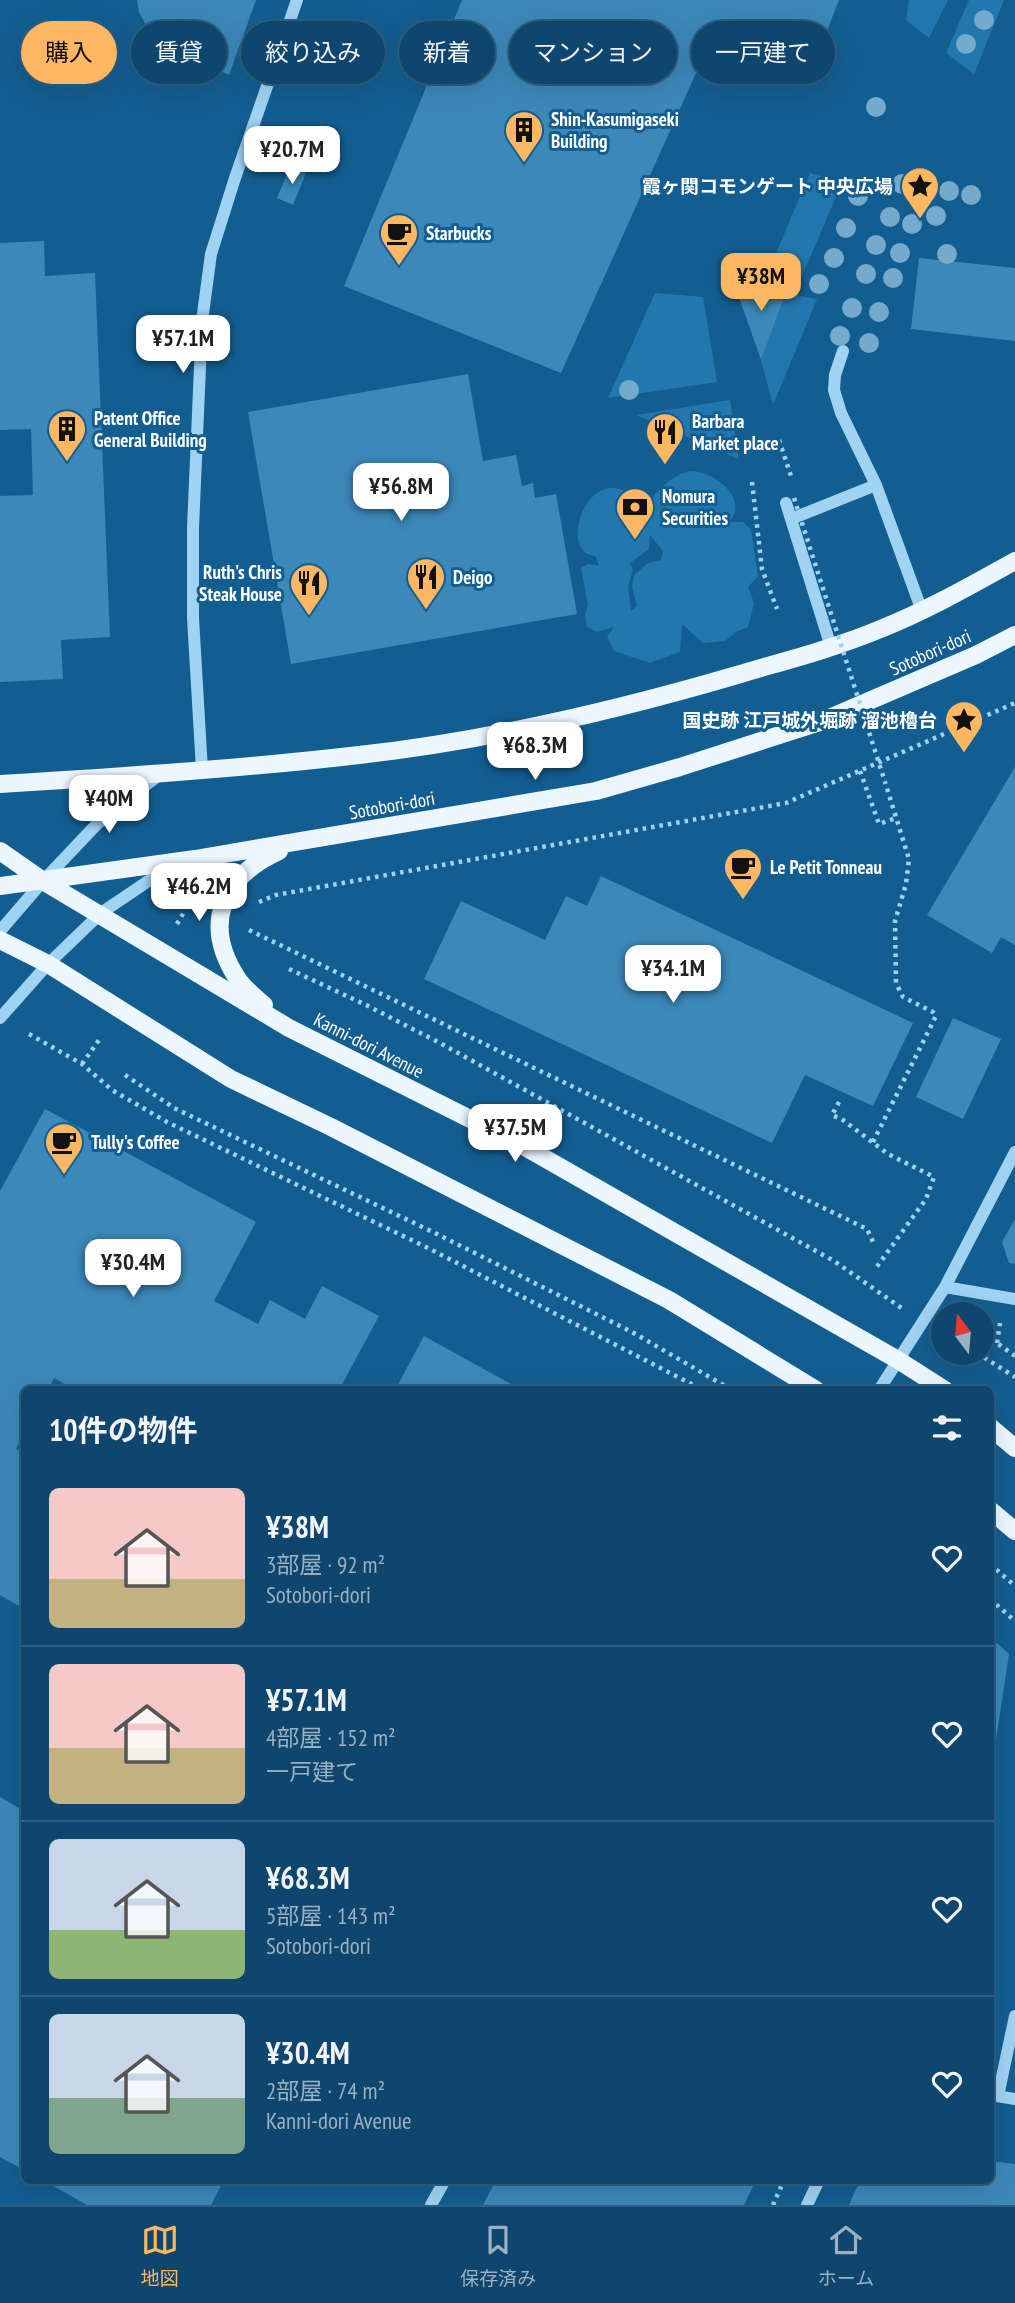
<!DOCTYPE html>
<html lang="ja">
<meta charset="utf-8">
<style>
:root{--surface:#0e466d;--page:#1c5075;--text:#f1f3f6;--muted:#9bb1c2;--line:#2e5e80;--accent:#ffb861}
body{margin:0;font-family:"PT Sans Narrow","Noto Sans JP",sans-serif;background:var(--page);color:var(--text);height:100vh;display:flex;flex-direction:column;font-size:26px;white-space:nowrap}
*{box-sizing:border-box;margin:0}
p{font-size:23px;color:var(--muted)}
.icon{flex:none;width:38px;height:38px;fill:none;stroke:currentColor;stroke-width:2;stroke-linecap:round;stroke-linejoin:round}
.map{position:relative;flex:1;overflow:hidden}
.details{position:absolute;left:21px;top:1386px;width:973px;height:798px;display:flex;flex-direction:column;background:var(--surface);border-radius:10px;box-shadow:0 7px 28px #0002,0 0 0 2px var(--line)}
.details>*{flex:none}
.guide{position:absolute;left:21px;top:21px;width:973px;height:63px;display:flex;gap:14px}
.needle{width:46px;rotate:344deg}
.controls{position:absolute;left:931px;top:1302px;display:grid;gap:14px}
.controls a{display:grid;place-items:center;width:63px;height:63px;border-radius:50%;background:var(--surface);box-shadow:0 7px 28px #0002,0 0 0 2px var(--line);font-size:35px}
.price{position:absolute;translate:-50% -60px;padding:0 16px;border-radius:14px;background:#fff;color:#222;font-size:23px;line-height:46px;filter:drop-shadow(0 2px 4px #0008)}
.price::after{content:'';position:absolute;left:50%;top:42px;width:21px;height:16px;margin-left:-10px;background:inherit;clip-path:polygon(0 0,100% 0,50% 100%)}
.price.current{background:var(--accent);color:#111}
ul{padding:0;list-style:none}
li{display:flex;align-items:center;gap:21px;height:175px;padding:0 28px}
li+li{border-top:2px solid var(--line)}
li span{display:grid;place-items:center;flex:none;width:196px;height:140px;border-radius:10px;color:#555}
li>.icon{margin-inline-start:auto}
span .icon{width:84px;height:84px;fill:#fffc;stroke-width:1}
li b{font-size:30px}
h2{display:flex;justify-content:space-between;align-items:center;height:84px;padding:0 28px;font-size:30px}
.pill{padding:0 24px;border-radius:32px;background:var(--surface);box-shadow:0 7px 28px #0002,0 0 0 2px var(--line);font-size:24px;line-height:63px}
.pill.current{background:var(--accent);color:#111}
.tabs{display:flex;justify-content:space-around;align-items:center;height:98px;border-top:2px solid var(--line);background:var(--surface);font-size:19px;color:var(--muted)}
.tabs a{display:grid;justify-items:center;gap:4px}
.tabs .current{color:var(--accent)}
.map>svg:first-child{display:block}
.green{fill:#2278ae;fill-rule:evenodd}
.building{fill:#3c88b9}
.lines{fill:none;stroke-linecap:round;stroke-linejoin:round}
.path{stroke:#a0d2f2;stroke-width:4.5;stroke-dasharray:3.5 5;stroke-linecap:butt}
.minor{stroke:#a0d2f2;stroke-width:12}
.major{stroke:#ebf6ff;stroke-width:18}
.path-bridge{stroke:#a0d2f2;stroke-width:4.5;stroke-dasharray:3.5 5;stroke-linecap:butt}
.tree{fill:#76aacc}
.labels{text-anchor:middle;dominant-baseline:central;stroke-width:6;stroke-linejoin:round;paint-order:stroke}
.poi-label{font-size:19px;font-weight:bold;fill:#fff;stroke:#135e91;text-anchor:start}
.street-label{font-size:19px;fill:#fff;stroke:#135e91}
</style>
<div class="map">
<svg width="1015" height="2205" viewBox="0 0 1015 2205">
<rect width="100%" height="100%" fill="#135e91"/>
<path class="green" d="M909 0H948L929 38 906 20Z
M969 0H1004L974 74 946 53Z
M810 173 842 183 800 281 769 270Z
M655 293 703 297 717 382 608 398Z
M786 293 817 299 773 405 761 360Z
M730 400 739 459 636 415Z
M690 471C709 471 739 489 735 512 734 515 731 519 730 522H743L751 530 758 576 748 587 754 603 748 627 736 632 725 641 703 643 682 624 680 652 650 663 614 651 607 637 614 627 597 632 587 627 585 615 588 605 581 568 588 564 599 566 596 557C595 556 587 554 586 553 567 540 583 490 610 488 615 487 621 490 626 491L642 513C651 496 670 475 690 471ZM650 535 663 551 661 560 648 563 634 575 632 587 637 606 631 611 628 586 633 570 630 563 649 549Z"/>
<path class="building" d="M137 0H256L229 75 176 52 160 42 148 29 139 12Z
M462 0H839L815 61 710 42 561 373 344 286Z
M290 167 306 173 293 205 277 198Z
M44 241 45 276 95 273 110 637 61 640 63 679 0 682V496L33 495 31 429 0 430V243Z
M919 258 1015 268V341L911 329Z
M735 286 786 293 761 360Z
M468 374 483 461 516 455 522 486 533 483 535 498 556 494 577 614 291 664 248 412Z
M1015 767V945L1001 937 992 953 927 915Z
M601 876 913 1023 873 1106 805 1075 772 1143 424 979 461 901 545 940 566 896 587 906Z
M953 1018 1001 1039 963 1119 916 1097Z
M45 1109 256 1222 214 1301 258 1324 270 1300 305 1319 322 1286 379 1316 339 1390H75L54 1378 48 1390H24V1433L16 1449 24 1453V1609L0 1595V1191Z
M1015 1219V1264L1009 1263 1002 1242Z
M424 1336 522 1390H395Z
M990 1637 1009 1654 992 1766H990Z
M0 1797 24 1811V2170L0 2157Z
M990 2161 1015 2164V2205H849L860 2180H990Z
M43 2180H224L211 2205H87Z
M496 2180H756L744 2205H483Z"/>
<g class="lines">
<path class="path" d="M779 440 792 479
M752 482 762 569 777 609
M860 771 879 824 896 818
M259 902 276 895 786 803 1015 703
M177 924 184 912 181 894
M249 930 867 1229 875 1246
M289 969 366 1005 440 1043 834 1261 903 1309
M29 1034 82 1064 112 1090 167 1122 428 1248 703 1390
M82 1064 99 1040
M125 1075 174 1108 437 1234 632 1332 732 1390
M839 1102 832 1115 843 1120 888 1154 934 1177 926 1199 876 1268
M873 1142 936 1016 933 1012 903 997 896 983 895 921 906 884 909 859 885 782
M982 1341 997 1343 1015 1356
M997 1343 1000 1323
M977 1353 1015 1377
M990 1564 1015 1586
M990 1599 1015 1621
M773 2205 784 2180"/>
<path class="minor" d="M843 351 835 375 834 390 841 413 876 485 922 611
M786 503 831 647
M791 519 876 485
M202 770 193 618V528L202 321 211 254 235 178 297 0
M0 931 43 881 97 824 160 774
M0 1018 48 964 101 913 172 865
M945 1287 1015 1299
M879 1390 945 1287 1015 1152
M991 2095 1015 2099
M998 2096 1015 2016
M431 2205 445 2180
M807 2205 819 2180"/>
<path class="major" d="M0 784C120 777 240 769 359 755 486 741 614 711 737 675 784 661 832 649 878 630 926 611 970 586 1015 561
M0 851 43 881 289 1028 518 1143 898 1360 945 1390
M0 886 195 859 596 791 680 767 820 722 976 655 1015 635
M0 940 48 964 231 1079 331 1127 669 1300 816 1390
M264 1005C255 997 243 988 237 978 202 924 222 877 279 851
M990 1427 1015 1448
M990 1510 1015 1531"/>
<path class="path-bridge" d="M794 498 885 782"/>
</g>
<g class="tree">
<circle cx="984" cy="20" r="10"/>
<circle cx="966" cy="44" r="10"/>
<circle cx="876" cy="107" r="10"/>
<circle cx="902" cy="184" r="10"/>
<circle cx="949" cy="191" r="10"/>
<circle cx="971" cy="195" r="10"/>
<circle cx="858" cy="196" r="10"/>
<circle cx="936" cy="216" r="10"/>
<circle cx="890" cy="217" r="10"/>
<circle cx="912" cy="224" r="10"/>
<circle cx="846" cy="228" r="10"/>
<circle cx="876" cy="245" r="10"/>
<circle cx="900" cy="253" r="10"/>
<circle cx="947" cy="254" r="10"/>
<circle cx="834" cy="258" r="10"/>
<circle cx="866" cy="274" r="10"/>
<circle cx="893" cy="278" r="10"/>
<circle cx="819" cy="284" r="10"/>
<circle cx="852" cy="308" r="10"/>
<circle cx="879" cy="312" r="10"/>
<circle cx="840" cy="336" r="10"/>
<circle cx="869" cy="343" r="10"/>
<circle cx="629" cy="390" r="10"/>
</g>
<defs>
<symbol id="building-pin" viewBox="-11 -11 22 30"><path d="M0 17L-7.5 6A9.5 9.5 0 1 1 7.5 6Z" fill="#ffb861" stroke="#135e91"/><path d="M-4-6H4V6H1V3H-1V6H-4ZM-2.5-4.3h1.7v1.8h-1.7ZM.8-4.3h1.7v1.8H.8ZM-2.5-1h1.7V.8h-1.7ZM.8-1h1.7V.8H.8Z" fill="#111"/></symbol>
<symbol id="sight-pin" viewBox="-11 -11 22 30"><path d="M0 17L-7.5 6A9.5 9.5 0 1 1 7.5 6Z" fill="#ffb861" stroke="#135e91"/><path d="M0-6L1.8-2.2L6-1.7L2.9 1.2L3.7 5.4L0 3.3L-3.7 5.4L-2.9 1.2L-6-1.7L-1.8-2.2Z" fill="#111"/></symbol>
<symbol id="cafe-pin" viewBox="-11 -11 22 30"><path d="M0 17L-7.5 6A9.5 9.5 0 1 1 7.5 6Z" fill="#ffb861" stroke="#135e91"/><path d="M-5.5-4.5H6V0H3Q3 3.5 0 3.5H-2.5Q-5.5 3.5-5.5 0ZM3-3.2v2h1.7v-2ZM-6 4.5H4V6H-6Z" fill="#111"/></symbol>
<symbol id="restaurant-pin" viewBox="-11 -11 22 30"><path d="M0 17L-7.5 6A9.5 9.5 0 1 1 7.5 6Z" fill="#ffb861" stroke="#135e91"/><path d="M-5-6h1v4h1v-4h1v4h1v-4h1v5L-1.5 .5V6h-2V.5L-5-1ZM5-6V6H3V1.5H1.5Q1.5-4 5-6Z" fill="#111"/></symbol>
<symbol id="bank-pin" viewBox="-11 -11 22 30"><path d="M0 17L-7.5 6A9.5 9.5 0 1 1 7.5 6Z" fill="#ffb861" stroke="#135e91"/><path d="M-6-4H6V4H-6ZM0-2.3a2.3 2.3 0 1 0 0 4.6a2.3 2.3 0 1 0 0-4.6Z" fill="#111"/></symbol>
</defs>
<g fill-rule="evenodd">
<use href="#building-pin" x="502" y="108" width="44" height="60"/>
<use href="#sight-pin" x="898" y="164" width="44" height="60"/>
<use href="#cafe-pin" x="377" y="211" width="44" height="60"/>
<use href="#building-pin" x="45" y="407" width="44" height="60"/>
<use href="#restaurant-pin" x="643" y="410" width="44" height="60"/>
<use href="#bank-pin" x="613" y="485" width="44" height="60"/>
<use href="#restaurant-pin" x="404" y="555" width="44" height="60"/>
<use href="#restaurant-pin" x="287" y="561" width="44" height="60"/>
<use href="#sight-pin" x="942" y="698" width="44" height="60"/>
<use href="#cafe-pin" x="721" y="845" width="44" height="60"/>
<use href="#cafe-pin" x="42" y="1120" width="44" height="60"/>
</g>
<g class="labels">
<g class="poi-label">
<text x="551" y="119">Shin-Kasumigaseki<tspan x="551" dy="22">Building</tspan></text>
<text x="893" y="186" text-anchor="end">霞ヶ関コモンゲート 中央広場</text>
<text x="426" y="233">Starbucks</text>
<text x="94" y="418">Patent Office<tspan x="94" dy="22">General Building</tspan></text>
<text x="692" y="421">Barbara<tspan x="692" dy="22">Market place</tspan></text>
<text x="662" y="496">Nomura<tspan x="662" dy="22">Securities</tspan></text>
<text x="282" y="572" text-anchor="end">Ruth's Chris<tspan x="282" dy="22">Steak House</tspan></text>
<text x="453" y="577">Deigo</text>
<text x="937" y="720" text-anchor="end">国史跡 江戸城外堀跡 溜池櫓台</text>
<text x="770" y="867">Le Petit Tonneau</text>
<text x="91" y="1142">Tully's Coffee</text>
</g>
<g class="street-label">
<text transform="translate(930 652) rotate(-24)">Sotobori-dori</text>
<text transform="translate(392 805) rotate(-10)">Sotobori-dori</text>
<text transform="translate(369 1045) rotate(27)">Kanni-dori Avenue</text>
</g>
</g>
</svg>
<div class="controls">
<a><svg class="needle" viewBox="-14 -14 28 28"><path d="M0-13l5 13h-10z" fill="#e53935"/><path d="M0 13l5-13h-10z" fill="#9bb1c2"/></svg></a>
</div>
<b class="price" style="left:292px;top:186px">¥20.7M</b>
<b class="price current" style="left:761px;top:313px">¥38M</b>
<b class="price" style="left:183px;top:375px">¥57.1M</b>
<b class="price" style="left:401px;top:523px">¥56.8M</b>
<b class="price" style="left:535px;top:782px">¥68.3M</b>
<b class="price" style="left:109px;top:835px">¥40M</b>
<b class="price" style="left:199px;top:923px">¥46.2M</b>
<b class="price" style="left:673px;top:1005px">¥34.1M</b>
<b class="price" style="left:515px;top:1164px">¥37.5M</b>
<b class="price" style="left:133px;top:1299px">¥30.4M</b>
<div class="guide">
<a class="pill current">購入</a>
<a class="pill">賃貸</a>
<a class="pill">絞り込み</a>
<a class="pill">新着</a>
<a class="pill">マンション</a>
<a class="pill">一戸建て</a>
</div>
<section class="details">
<h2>10件の物件<svg class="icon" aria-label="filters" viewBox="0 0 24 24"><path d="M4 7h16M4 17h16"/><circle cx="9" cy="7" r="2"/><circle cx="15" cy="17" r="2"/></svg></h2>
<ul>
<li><span style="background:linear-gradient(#f6c9c9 65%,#c2b280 0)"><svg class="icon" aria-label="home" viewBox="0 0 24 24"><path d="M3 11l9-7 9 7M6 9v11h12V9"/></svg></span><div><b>¥38M</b><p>3部屋 · 92 m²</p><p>Sotobori-dori</p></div><svg class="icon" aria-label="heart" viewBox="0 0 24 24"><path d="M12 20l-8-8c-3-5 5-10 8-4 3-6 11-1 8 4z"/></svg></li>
<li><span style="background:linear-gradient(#f6c9c9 60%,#c2b280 0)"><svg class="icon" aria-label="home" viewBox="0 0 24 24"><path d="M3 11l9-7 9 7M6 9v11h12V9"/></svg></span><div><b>¥57.1M</b><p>4部屋 · 152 m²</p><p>一戸建て</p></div><svg class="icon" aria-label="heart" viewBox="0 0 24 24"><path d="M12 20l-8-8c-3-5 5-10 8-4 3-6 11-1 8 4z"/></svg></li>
<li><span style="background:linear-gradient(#c9d6e8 65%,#8fb573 0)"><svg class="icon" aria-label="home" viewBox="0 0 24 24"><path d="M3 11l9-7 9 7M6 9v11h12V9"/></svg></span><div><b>¥68.3M</b><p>5部屋 · 143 m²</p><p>Sotobori-dori</p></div><svg class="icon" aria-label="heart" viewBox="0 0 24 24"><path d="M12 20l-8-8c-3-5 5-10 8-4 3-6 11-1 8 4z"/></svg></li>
<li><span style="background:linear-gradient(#c9d6e8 60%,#7fa58c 0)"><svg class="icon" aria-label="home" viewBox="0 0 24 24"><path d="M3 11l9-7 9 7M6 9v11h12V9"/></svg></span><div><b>¥30.4M</b><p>2部屋 · 74 m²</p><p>Kanni-dori Avenue</p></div><svg class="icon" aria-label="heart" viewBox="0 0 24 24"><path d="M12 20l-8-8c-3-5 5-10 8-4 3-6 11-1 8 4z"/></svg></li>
</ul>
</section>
</div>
<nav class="tabs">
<a class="current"><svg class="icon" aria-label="map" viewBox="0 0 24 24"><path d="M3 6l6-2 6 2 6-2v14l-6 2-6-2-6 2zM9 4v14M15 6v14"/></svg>地図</a>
<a><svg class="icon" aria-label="saved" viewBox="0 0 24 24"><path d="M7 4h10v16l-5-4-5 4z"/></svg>保存済み</a>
<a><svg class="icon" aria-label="home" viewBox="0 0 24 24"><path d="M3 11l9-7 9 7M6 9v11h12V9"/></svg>ホーム</a>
</nav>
